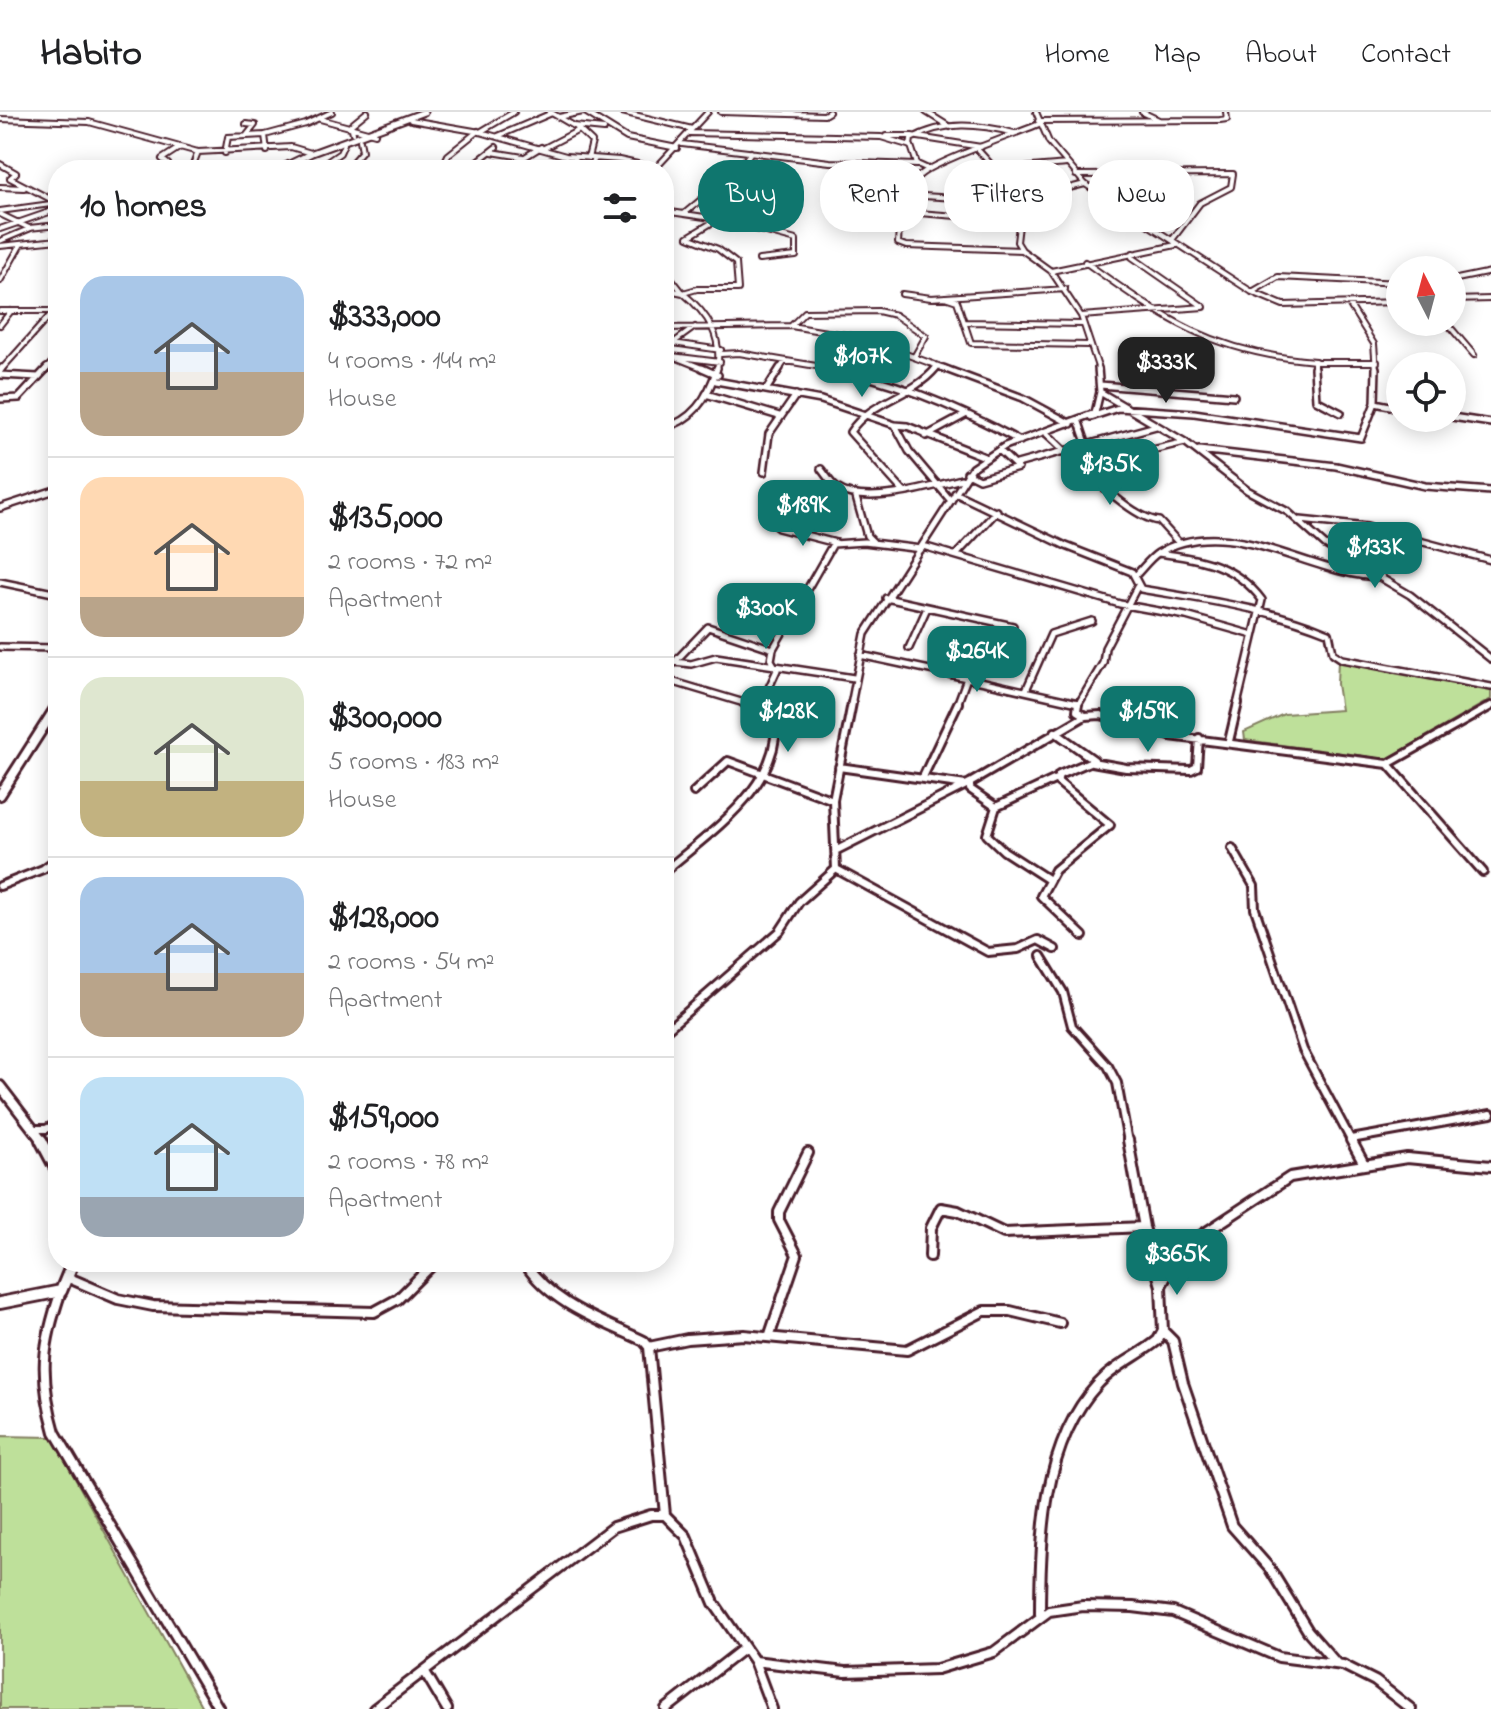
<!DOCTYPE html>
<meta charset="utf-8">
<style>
:root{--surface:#fff;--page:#f2f2f2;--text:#202124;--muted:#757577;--line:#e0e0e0;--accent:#0f766e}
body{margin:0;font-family:"Indie Flower",sans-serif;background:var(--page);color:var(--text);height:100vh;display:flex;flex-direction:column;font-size:30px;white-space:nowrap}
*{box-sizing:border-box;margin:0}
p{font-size:26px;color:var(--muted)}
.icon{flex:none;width:44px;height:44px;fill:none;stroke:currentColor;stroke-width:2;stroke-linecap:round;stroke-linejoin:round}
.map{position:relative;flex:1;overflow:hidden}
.details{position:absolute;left:48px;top:48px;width:626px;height:1112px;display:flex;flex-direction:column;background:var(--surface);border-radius:32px;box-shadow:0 4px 20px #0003}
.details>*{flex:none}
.guide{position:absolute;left:698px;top:48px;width:672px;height:72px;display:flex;gap:16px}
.needle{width:52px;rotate:354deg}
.buttons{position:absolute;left:1386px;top:144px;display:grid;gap:16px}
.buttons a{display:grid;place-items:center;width:80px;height:80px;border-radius:50%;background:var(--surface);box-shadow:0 4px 20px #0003;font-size:40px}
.price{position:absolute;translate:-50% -68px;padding:0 18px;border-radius:16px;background:var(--accent);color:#fff;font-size:26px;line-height:52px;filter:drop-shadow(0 2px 4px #0008)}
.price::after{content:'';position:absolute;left:50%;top:48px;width:24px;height:18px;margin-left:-12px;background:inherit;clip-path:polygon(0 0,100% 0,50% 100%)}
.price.selected{background:#222;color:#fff}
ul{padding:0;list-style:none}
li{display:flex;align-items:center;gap:24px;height:200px;padding:0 32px}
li+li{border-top:2px solid var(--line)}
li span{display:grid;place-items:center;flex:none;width:224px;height:160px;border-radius:24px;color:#555}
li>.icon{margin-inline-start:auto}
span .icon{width:96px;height:96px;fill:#fffc;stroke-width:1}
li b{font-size:34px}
h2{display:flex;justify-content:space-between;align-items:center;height:96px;padding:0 32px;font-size:34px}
.tag{padding:0 28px;border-radius:32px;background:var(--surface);box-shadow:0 4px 20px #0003;font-size:28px;line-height:72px}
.tag.selected{background:var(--accent);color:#fff}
header{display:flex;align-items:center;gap:48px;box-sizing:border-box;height:112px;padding:0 40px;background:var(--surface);border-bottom:2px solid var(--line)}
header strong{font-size:38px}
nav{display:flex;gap:44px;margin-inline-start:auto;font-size:28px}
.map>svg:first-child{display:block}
.green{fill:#bee09a;stroke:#848062;stroke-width:2}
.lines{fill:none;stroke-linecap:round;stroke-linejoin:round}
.street-far3-casing{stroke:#4a1f2b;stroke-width:8}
.street-far2-casing{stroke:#4a1f2b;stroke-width:10}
.street-far1-casing{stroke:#4a1f2b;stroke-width:12}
.street-casing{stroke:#4a1f2b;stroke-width:14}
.secondary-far2-casing{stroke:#4a1f2b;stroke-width:9}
.secondary-far1-casing{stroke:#4a1f2b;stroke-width:14}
.secondary-casing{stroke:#4a1f2b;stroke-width:16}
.street-far3{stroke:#fff;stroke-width:4}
.street-far2{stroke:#fff;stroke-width:5}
.street-far1{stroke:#fff;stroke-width:6}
.street{stroke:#fff;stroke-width:8}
.secondary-far2{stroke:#fff;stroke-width:5}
.secondary-far1{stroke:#fff;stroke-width:8}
.secondary{stroke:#fff;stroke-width:10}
</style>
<header>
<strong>Habito</strong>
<nav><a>Home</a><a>Map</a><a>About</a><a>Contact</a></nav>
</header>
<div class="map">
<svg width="1491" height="1597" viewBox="0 0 1491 1597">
<rect width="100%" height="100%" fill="#fff"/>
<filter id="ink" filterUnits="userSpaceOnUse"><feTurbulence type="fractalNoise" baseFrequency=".0125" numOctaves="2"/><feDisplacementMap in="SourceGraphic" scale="16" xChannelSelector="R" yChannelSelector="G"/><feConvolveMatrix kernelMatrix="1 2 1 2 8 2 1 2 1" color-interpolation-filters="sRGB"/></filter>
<g filter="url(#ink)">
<path class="green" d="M1338 548 1491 577V587L1387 647 1245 628 1244 620 1284 602 1341 598 1337 572Z
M0 1324 52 1325 203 1597H0Z"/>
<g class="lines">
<defs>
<path id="street-far3" d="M550 0 574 14 604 17
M585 0 627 26 677 36
M622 0 692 17
M721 0 824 3 829 0
M926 0 950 15
M1036 0 1049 30 1085 72 1252 180 1283 193 1400 190
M1142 0 1159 8
M559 5 583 0
M0 7 89 10 198 40 291 35 311 41
M320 7 375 22
M411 8 480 20 566 44 619 48 656 56
M1038 9 1220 8 1227 7 1226 0
M246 12 255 13 247 23
M575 14 592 30 588 46
M480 20 514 0
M353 21 351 13 367 0
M690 21 881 25 911 34 917 52 928 57
M265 23 306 12 332 0
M498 24 552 1
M886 24H912L981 35
M682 32 830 50 917 53
M910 34 911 27C944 8 979 12 1014 21
M544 36 579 18
M979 39 999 61
M492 40 523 45
M225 41 228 25 265 23 267 39
M479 49 496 51 494 58
M0 52 16 61 10 66 58 91
M741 54 777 60 771 74
M169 57 164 55 168 52 162 47 179 36
M191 58 198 40
M315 58 340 41 344 32
M345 58 362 39 360 28
M441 58 448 43 478 19
M482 58 474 52 496 35
M504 58 541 35
M568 58 575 46
M588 58 595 47
M654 58 708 0
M1076 63 1233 62 1231 75 1200 91 1172 128
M1085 72 1022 88 1017 130 1022 138 1051 159 1081 204 1099 258
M0 75 24 76
M907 83 1020 90
M964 85C983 53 1033 56 1066 52
M0 99 58 91
M664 99 718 107 796 128V144L759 148
M906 100 1020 109
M685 101 741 54 751 40
M0 102 29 116 58 113
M0 117 58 97
M0 129 31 116
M0 134 58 128
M1022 138 906 134 898 131C899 110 903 81 918 65 930 51 1016 22 1039 12
M1085 150C1166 208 1213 241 1315 249
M664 157 683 181
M1051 159 1176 133
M1452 168 1491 160
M0 169 21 132
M664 177 683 181
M1252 180 1278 165 1400 171
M902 182 931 186 1065 177
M945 185 957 189 971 231 1089 233
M1452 188 1491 187
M1349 192 1374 232 1376 258
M0 199H58
M1081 204 1204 195 1132 145 1133 141
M964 210 1083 212
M1446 210 1474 243
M0 213 11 199
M791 214 805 200 878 199 895 203 926 224 914 245
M664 216 791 214 862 226 949 258
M664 231H673L695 215
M673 231 721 238
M721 242 739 241 840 258
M664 243 720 250
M677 246 707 258
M1 258 54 199
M45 258 58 244
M717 258C723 225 708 202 683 181L697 177H738L736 151 718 137 688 125 718 107
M779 258 785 249
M934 258 938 254
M1314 258V250H1377"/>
<path id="street-far2" d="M702 256 718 263
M828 256C894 268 961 297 1020 329
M943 256 1023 286 1071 312
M1314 256 1316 288 1341 301
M0 259 2 256
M0 263 38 265
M716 269 821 288 895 313 909 339 951 389
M1100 273 1234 284
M766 278 780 256
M1100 280 1185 330 1247 378 1288 400 1325 433 1410 483 1491 547
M706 282 779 304
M0 287 19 286 47 256
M1375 291 1400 296
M1091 305 1118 296 1194 301 1361 326 1375 291 1376 256
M1452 305 1491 311
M1079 310 1086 331
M895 313 907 314 987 346
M664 316C694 308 709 284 717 256
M1047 322C1072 344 1128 406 1159 409L1179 431
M926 324 965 303
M1077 334 1103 350 1185 330
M1199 338 1336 354 1425 374 1491 379
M1017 352 1156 314
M821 357C826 363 831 372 837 376 864 395 931 375 961 367
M764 360 769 322 796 283
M967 361 979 367 1018 356 999 338
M903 379 850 320C871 288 912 285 936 256
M955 381 1066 434 1132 460 1141 477C1205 488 1269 496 1329 521L1333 541 1342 547 1491 575
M855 382 867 424 873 430
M0 396 58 377
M1300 408 1367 415 1491 448
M778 416 836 431
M923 434 1120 492 1186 504 1253 523
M1158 441C1200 446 1236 453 1262 488L1237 593
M956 443 997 399
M1136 463C1143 456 1150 446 1158 441 1229 398 1310 465 1382 465
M0 470 58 482
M886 486 1013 514
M0 535 58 536
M909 536 927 496
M773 537 833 432 864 430 921 437
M860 543 967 566
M675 550 691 552 716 545 854 566
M664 561 708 515 773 537 771 548 777 558 761 593
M664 567 751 593
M1026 578 1051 522 1092 509
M851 593 865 522 972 356 1005 334 1095 301 1100 280 1098 256
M957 593 967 566 1078 591
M1078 593 1103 551 1105 536 1137 475"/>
<path id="street-far1" d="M1078 591 1077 599 1085 604
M759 597 762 591
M1055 620 1094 648 1059 663 1057 669 1110 713 1055 758 1041 784 1083 824
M1229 629 1238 591
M1092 650 1126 656 1191 658 1197 655 1199 626
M1388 652 1483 760
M839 655 966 673
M923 665 958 591
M970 671V677L996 695 987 723 1004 739 1049 768
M694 680 728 649 833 688
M996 695 1056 667
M1232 736 1254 774 1255 797 1303 938 1352 1030
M837 738 970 671 1085 604 1101 603 1170 624 1388 652 1491 594
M836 757 988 840 1018 837 1038 828 1055 837
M664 760C711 719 784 673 775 603L744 591
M0 774 43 757 58 746
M1041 844 1063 880 1072 914 1108 954 1117 971 1128 1030
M664 920 780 819 799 790 836 757 833 688 852 591
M33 1017H46L58 1011
M1351 1027 1491 1002"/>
<path id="street" d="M1128 1028 1144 1115 1161 1174
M1351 1028 1364 1052
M930 1144 931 1116 941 1096 958 1099 1004 1121 1144 1115
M524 1150C552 1193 600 1208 644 1229L649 1235 665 1403
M69 1166 118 1187 153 1194 374 1200 398 1187 435 1150
M61 1179C42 1234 39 1264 55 1320L219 1597
M1163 1219 1173 1229 1183 1271 1232 1414 1270 1457 1308 1519 1336 1551
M769 1225 797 1143 779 1108V1100L808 1041
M649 1235 687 1227 744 1223 907 1238 984 1199H1010L1060 1211
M1040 1502C1040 1426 1043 1331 1098 1272 1115 1253 1139 1244 1158 1228L1163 1219 1161 1174 1173 1152 1194 1128 1290 1065 1407 1046 1491 1054
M754 1549 772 1597
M425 1560 447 1597
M374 1597 613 1415 651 1403H665L686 1424 714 1491 754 1549 845 1560 937 1557 994 1540 1049 1499 1083 1494 1133 1495 1173 1500 1279 1545 1343 1553 1375 1569 1411 1597
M666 1597 743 1537"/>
<path id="secondary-far2" d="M277 58 312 41 424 0"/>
<path id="secondary-far1" d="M0 683 58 592
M0 974 43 1030"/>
<path id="secondary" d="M41 1028 58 1060
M0 1191 61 1179 73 1150"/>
</defs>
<use href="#street-far3" class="street-far3-casing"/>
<use href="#street-far2" class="street-far2-casing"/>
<use href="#street-far1" class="street-far1-casing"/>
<use href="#street" class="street-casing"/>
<use href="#secondary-far2" class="secondary-far2-casing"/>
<use href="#secondary-far1" class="secondary-far1-casing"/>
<use href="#secondary" class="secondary-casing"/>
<use href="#street-far3" class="street-far3"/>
<use href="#street-far2" class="street-far2"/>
<use href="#street-far1" class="street-far1"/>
<use href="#street" class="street"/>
<use href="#secondary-far2" class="secondary-far2"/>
<use href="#secondary-far1" class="secondary-far1"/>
<use href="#secondary" class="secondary"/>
</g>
</g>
</svg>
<div class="buttons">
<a><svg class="needle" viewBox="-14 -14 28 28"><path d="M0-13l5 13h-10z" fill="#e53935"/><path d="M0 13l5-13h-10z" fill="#757577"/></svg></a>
<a><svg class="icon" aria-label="locate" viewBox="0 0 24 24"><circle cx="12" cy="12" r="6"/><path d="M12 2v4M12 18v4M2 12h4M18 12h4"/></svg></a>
</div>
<b class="price" style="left:862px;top:287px">$107K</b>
<b class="price selected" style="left:1166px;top:293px">$333K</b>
<b class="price" style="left:1110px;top:395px">$135K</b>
<b class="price" style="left:803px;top:436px">$189K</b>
<b class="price" style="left:1375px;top:478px">$133K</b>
<b class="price" style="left:766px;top:539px">$300K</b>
<b class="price" style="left:977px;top:582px">$264K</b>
<b class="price" style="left:788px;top:642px">$128K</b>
<b class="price" style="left:1148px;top:642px">$159K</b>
<b class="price" style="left:1177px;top:1185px">$365K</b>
<div class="guide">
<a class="tag selected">Buy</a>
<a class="tag">Rent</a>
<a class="tag">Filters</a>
<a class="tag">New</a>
</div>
<section class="details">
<h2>10 homes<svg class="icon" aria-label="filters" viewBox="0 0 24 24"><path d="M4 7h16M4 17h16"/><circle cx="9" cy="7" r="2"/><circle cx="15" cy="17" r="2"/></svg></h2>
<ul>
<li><span style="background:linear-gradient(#a9c7e8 60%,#b9a48a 0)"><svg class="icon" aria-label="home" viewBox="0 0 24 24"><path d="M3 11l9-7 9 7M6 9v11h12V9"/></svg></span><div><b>$333,000</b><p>4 rooms · 144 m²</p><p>House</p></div></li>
<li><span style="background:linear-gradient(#ffd9b3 75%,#b9a48a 0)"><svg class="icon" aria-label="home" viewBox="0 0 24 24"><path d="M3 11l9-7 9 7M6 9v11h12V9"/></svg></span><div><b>$135,000</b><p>2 rooms · 72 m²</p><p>Apartment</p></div></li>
<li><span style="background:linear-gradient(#dfe7d0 65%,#c2b280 0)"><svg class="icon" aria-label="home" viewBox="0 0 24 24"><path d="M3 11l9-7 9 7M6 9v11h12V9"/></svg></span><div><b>$300,000</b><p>5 rooms · 183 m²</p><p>House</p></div></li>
<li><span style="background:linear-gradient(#a9c7e8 60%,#b9a48a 0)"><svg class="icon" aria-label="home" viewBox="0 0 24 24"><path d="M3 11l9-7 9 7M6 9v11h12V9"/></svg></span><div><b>$128,000</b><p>2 rooms · 54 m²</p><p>Apartment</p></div></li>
<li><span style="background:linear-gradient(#bfe0f5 75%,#9aa5b1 0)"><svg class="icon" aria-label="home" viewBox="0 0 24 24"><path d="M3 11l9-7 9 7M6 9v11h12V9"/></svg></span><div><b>$159,000</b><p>2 rooms · 78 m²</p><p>Apartment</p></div></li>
</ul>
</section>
</div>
